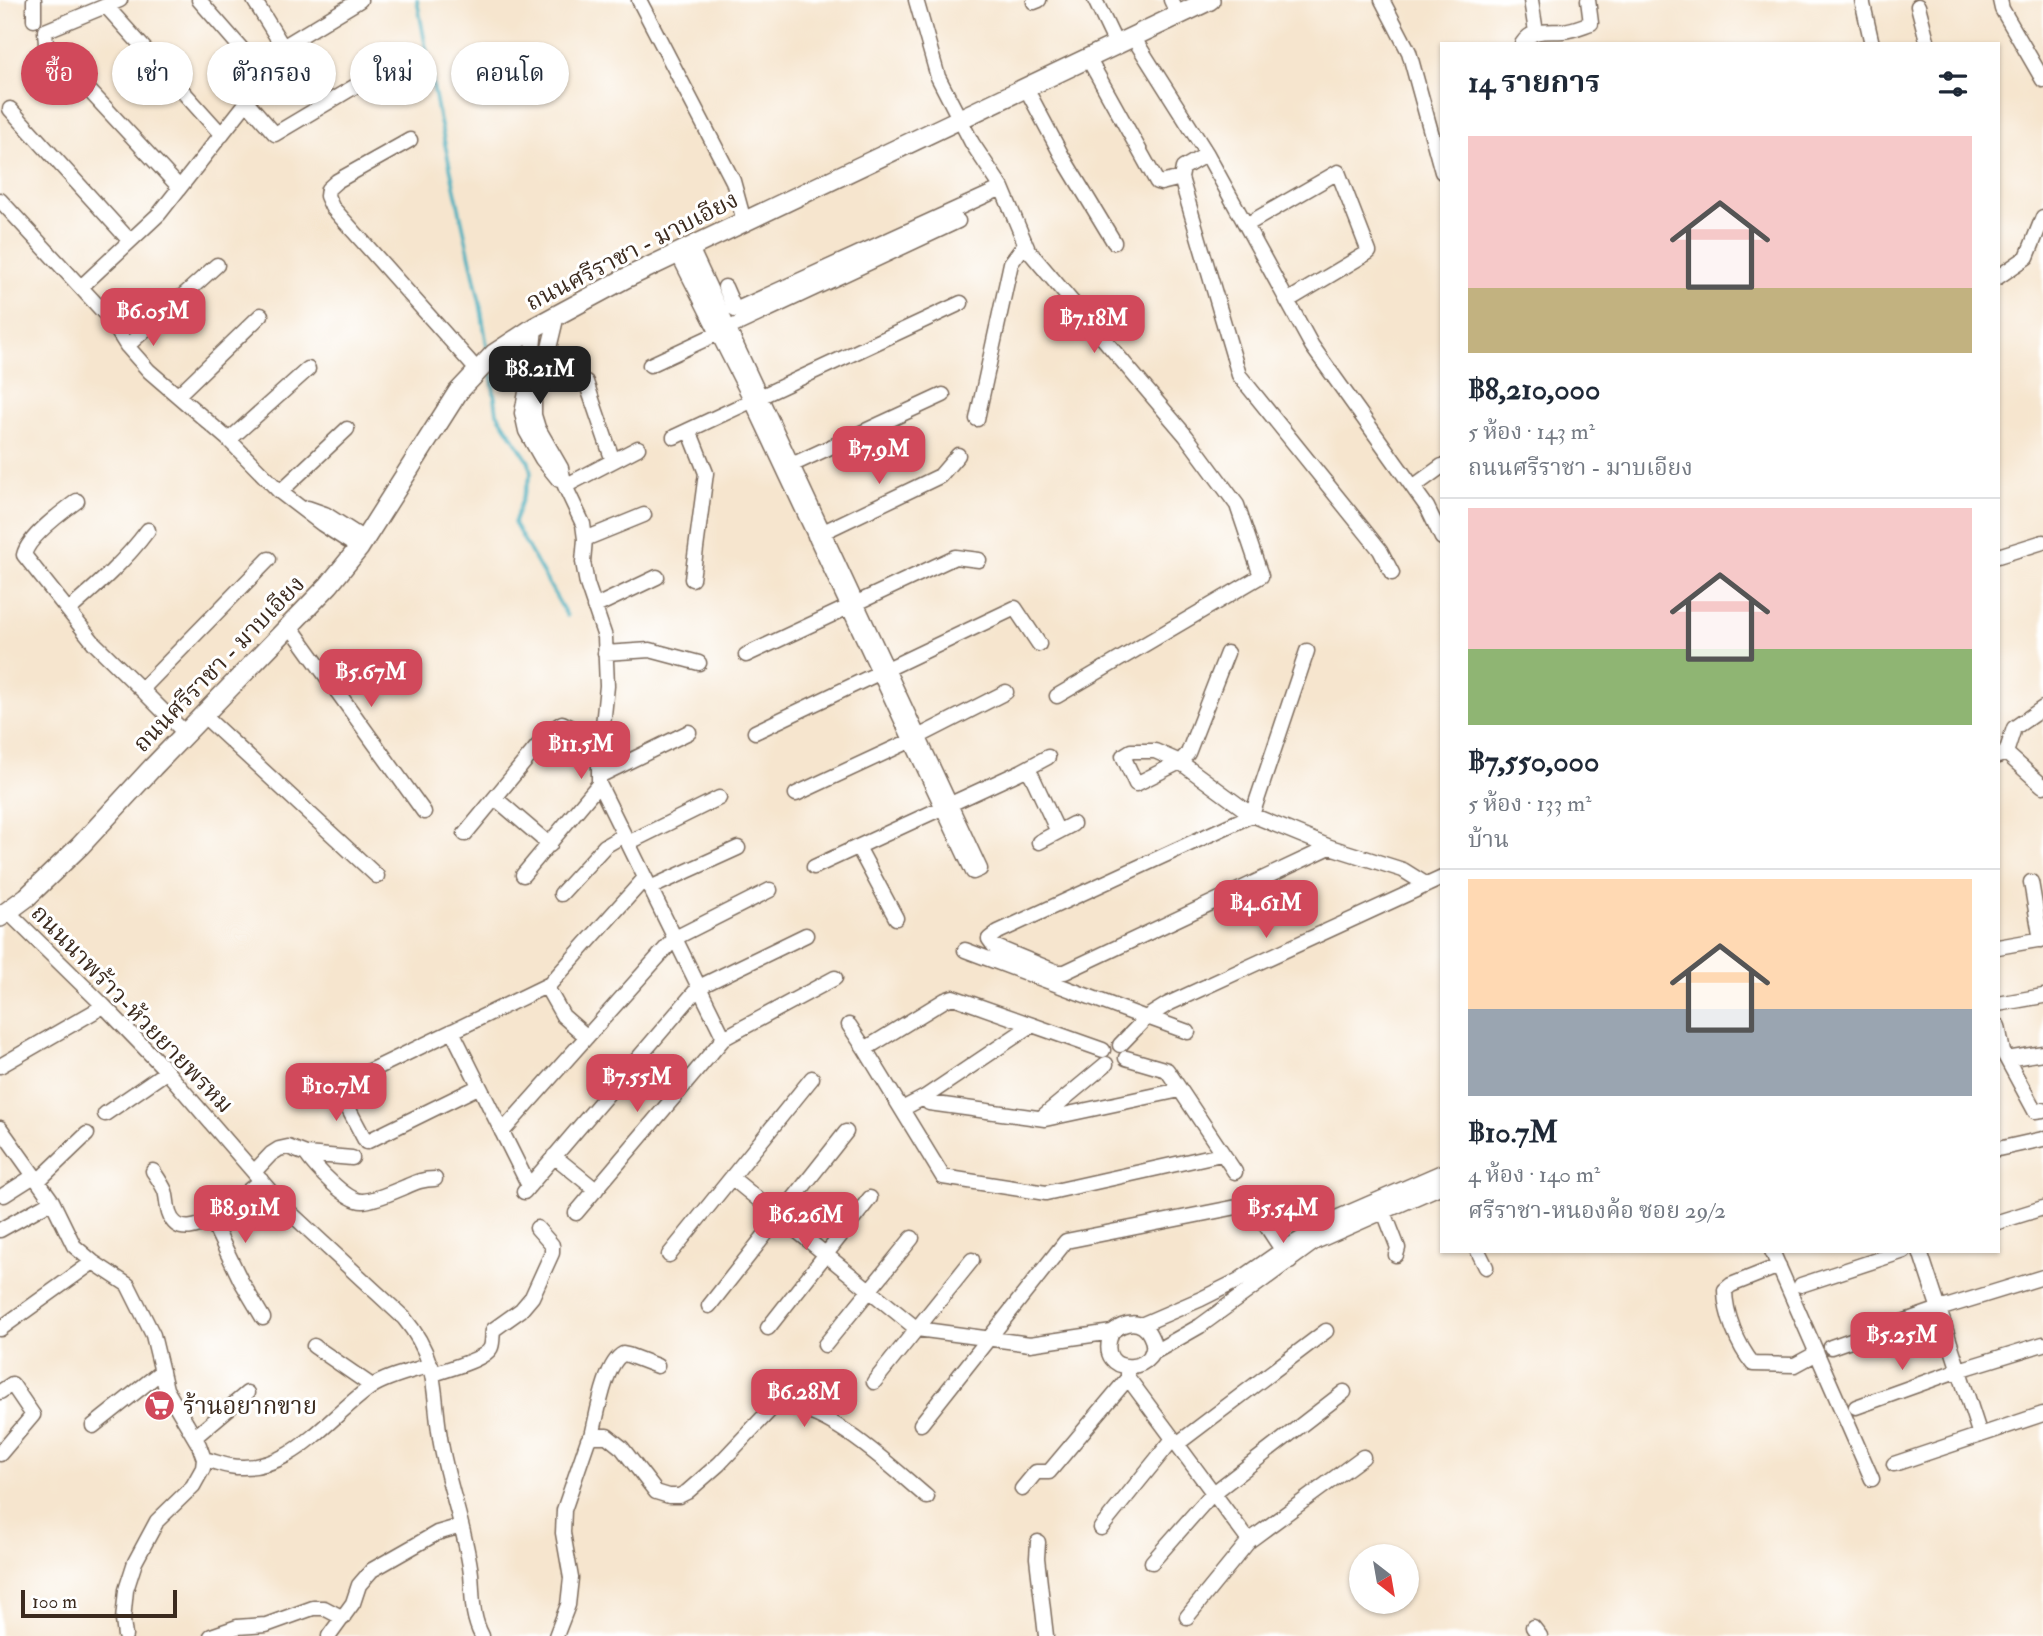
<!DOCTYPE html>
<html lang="th">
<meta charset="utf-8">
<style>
:root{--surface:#fff;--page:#f2f2f3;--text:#1f2937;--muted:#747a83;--line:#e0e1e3;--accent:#d1495b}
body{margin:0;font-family:"IM FELL Double Pica","Noto Serif Thai",serif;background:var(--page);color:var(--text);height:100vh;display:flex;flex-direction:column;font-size:26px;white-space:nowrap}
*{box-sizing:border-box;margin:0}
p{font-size:23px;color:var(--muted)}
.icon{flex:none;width:38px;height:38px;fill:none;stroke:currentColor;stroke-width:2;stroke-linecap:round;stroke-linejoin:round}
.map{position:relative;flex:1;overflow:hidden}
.side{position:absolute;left:1440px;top:42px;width:560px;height:1211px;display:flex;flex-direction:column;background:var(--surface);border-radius:0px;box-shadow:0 2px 5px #0004}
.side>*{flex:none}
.top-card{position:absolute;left:21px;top:42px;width:665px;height:63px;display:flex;gap:14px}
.needle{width:46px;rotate:149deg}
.buttons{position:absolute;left:1349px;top:1544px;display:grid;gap:14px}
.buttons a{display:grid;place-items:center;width:70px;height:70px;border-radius:50%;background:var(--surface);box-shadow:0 2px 5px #0004;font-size:35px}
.scale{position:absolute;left:21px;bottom:18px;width:156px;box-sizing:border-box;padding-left:7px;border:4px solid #3b2a1e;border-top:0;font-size:19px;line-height:24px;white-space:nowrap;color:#3b2a1e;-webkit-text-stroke:5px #fff;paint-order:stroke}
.price{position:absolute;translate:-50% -60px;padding:0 16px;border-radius:14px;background:var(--accent);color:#fff;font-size:23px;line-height:46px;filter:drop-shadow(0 2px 4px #0008)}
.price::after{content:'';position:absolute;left:50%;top:42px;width:21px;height:16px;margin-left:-10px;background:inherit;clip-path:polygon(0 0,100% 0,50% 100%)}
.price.current{background:#222;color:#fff}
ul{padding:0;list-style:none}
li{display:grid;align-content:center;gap:14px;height:371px;padding:0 28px}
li+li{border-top:2px solid var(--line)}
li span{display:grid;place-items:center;height:217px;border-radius:0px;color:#555}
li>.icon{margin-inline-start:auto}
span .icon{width:126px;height:126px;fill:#fffc;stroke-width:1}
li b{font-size:30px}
h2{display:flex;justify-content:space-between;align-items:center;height:84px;padding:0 28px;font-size:30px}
.pill{padding:0 24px;border-radius:32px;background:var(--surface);box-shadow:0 2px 5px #0004;font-size:24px;line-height:63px}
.pill.current{background:var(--accent);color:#fff}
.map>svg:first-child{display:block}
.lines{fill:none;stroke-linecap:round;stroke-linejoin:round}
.stream{stroke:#3fadbd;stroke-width:3.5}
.minor-casing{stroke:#7c6b5c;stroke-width:17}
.major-casing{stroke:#7c6b5c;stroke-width:22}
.minor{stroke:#fff;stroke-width:14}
.major{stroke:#fff;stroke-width:19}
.labels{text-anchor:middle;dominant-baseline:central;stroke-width:6;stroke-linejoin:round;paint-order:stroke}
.street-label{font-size:24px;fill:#3b2a1e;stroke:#fff}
.poi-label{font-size:24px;fill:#3b2a1e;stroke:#fff;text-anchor:start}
</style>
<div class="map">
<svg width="2043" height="1636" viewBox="0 0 2043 1636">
<rect width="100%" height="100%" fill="#fff"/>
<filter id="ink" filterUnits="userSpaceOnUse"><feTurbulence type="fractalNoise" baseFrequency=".0143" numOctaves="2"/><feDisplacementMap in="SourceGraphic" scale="14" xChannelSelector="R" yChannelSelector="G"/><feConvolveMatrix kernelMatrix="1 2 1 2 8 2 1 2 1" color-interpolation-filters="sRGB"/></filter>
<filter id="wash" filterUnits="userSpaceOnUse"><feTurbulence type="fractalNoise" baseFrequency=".00686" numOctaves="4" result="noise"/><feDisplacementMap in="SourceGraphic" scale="28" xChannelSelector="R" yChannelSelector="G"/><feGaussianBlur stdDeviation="1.57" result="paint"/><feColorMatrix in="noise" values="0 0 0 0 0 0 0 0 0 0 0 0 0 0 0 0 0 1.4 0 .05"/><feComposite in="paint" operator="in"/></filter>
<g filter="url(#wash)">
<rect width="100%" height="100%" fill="#f6e5ce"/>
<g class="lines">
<path class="stream" d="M417 0 439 117 480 303 488 352
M491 370 497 413 529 462 531 474 514 523 567 616"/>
</g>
</g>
<g filter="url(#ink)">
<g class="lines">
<defs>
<path id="minor" d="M120 0 45 31 46 44 179 187
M254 0 283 47
M639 0 733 181 744 221
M916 0 938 77 972 143 1002 188 1028 250 1186 436 1237 505 1261 576 1057 696
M1095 0 1116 44
M1171 0 1178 15
M1382 0 1409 52 1442 172
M1531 0 1536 32
M1862 0 1872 44
M2000 0 2002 9 2043 80
M1034 2 1039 0
M106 6 222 135
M1918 6 1928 44
M34 20V0
M1133 37 1207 154 1312 346 1427 507 1442 538
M1522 44C1532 28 1546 32 1563 31 1573 30 1582 26 1591 23L1588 0
M1088 58 1157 182 1161 183 1181 178
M248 68 360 0
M1026 88 1062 156 1114 242
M247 102 275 134 411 53
M10 109 130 241
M410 140 337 181 328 189 327 196 332 207 478 371
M1207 154 1183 168 1181 178 1239 375 1380 550 1392 573
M0 200 110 319 127 346 149 371 229 440 280 492 322 524 359 548
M1246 225 1338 172 1369 252 1287 301
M678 254 752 401 973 872 980 869 691 248
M1998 277 2027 257 2043 217
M81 287 159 214 247 102V55L199 0
M725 287 735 310 1002 188
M557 315 544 369 539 377 534 396V415L538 428 561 468 565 486 583 524 585 539 583 562 587 584 605 637 607 686 599 764V784L724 1038
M535 327 532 361 522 413 526 431 542 459 559 480
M127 346 217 265
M650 365 958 221
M586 382 613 461
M178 395 261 315
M977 419 1011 263 1025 244
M689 430 706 473 692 579
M674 437 961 303
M229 440 308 369
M785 468 943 395
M565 486 638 448
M1413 487 1442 466
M280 492 347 429
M77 501C62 512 28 537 24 555L94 643 144 692
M308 508 325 514 364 539
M815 536 940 476 958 455
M585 539 644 515
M1998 556 2043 542
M594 607 657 577
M69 610C98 585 126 560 148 530
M290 626 424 812
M1307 651 1252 815 998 932 989 939 994 946 1057 972H1065L1330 847
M605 653 650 650 699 663
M1227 653 1188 753 1180 762 1136 784 1123 756 1131 751H1155L1180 762 1252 815 1330 847 1403 870 1427 885
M746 655 955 557 979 560
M203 715 377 876
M755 732 1015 608 1039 644
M185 733 146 694 144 687 269 559
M2006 753 2043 786
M1998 756 2006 753 2014 728 2043 708
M1022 771 1048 757
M599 776 689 732
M796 794 912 740 1006 692
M495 798 550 845
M465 834 550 731 562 723 601 742
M1039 842 1073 824
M628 843 719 798
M858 847 896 918
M814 867 1022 771H1028L1032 776 1058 832
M523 875 599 784
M2031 882 2041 940
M650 888 738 848
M561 894 605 846 624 835
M8 912 104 1006 161 1065 283 1206 404 1318C442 1364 431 1395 442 1449 450 1491 466 1531 471 1574 473 1597 471 1615 482 1636
M1998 947 2043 939
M965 950 1146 1018
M546 986 563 1016 587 1037
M1998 1004 2043 996
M1147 1017 1188 1032
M849 1025 865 1049 945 1000 953 997 1103 1050
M1998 1026 2003 1052 2035 1111 2043 1110
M452 1031 529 1186
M1120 1045 1147 1017 1168 1004 1442 878
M865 1049 943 1177 1046 1193 1221 1154
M1126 1058 1167 1070 1235 1172
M2007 1059 2043 1053
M0 1066 104 1006
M478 1087 366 1142 337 1087 550 984 645 878
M925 1097 1032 1025
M902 1109 925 1097 929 1103 1045 1119 1180 1090
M105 1114 166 1072
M1041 1118 1106 1064
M0 1128 52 1201 74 1246 93 1262 128 1285 153 1335 166 1389 199 1445 204 1459 203 1468 193 1486 157 1521 135 1562 126 1590 123 1620 125 1636
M502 1132 675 938 770 890
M1998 1149 2043 1139
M306 1154C315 1167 347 1202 363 1201 376 1200 393 1192 405 1187 416 1182 423 1179 435 1179
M554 1156 596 1190
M153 1171C157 1177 162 1184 165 1191 167 1197 167 1206 169 1213 177 1237 200 1226 216 1218
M254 1172 271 1154 279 1149 288 1147 306 1154 352 1158
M732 1178 917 1329 1030 1344 1112 1332C1124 1322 1141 1318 1150 1335 1170 1372 1091 1382 1112 1332
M261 1180 216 1218 213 1223 241 1281 263 1318
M38 1181 87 1134
M524 1192 699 987 806 935
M4 1195 34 1176
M1381 1204 1398 1248 1396 1255
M576 1213 724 1038 835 978
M1998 1222 2043 1208
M0 1230 52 1201
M1478 1251 1486 1267
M1772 1251 1872 1479
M1920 1251 1980 1435
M669 1255 812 1078
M1779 1266 1731 1285 1725 1290C1725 1314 1738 1346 1753 1364L1795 1365 1817 1353
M1801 1285 1904 1251
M709 1306 846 1132
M1141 1325 1201 1299 1239 1280 1282 1250 1334 1219 1442 1172
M768 1328 870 1198
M0 1329 93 1262
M825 1345 912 1238
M314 1346 372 1386
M1831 1347 1939 1309 2043 1277
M1151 1354 1200 1326 1315 1242 1442 1186
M1128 1367V1378L1249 1541
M433 1374C445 1370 487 1359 491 1347 493 1342 492 1335 493 1330L521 1310 532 1297 552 1253V1245L537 1228
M874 1382 972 1260
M0 1392 12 1384 33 1415 0 1454
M1856 1407 1959 1370 2043 1344
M921 1424 1066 1241 1252 1204 1290 1262
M93 1426 162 1371
M592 1436C597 1416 605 1363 623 1354L628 1355 657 1366
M195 1437 247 1393
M1177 1444 1326 1331
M204 1459C213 1461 222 1465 230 1466 290 1476 328 1417 371 1387 388 1376 412 1371 431 1365
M1894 1464 2043 1414
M1022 1489 1036 1472H1049L1128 1378
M1101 1528 1173 1439
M1038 1542 1037 1558 1046 1636
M1152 1562 1211 1495 1344 1392
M1187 1617 1249 1541 1363 1457
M1533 1627 1540 1636
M211 1636 237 1627 266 1625 313 1608H324L343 1618
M329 1636 353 1603 359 1585 372 1570 437 1533 461 1526
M556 1636 568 1605 571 1578 563 1533 564 1510 588 1440 592 1436H607L622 1448 656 1492 669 1496H679L687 1492 719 1464 772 1408C821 1397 891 1467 927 1497"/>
<path id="major" d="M0 917 27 897 80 846 153 767 329 585 359 548 458 392 494 354 535 327 626 278 1210 0"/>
</defs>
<use href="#minor" class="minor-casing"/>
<use href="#major" class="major-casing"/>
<use href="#minor" class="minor"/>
<use href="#major" class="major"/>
</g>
</g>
<defs>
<symbol id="supermarket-disc" viewBox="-11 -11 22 22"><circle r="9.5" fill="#d1495b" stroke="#fff"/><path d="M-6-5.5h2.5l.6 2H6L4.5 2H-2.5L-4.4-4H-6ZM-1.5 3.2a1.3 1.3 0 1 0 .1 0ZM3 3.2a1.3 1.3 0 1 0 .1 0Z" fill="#fff"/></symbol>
</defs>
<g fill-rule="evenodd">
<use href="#supermarket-disc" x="142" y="1388" width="35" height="35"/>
</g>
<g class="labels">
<g class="street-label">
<text transform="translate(632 251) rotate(-27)">ถนนศรีราชา - มาบเอียง</text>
<text transform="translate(219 664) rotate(-46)">ถนนศรีราชา - มาบเอียง</text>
<text transform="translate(132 1009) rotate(46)">ถนนนาพร้าว-ห้วยยายพรหม</text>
</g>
<g class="poi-label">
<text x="183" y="1406">ร้านอยากขาย</text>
</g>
</g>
</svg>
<div class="buttons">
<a><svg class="needle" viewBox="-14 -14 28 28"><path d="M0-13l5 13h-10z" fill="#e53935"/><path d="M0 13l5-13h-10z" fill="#747a83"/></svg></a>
</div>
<div class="scale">100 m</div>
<b class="price" style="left:153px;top:348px">฿6.05M</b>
<b class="price" style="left:1094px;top:355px">฿7.18M</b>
<b class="price current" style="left:540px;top:406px">฿8.21M</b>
<b class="price" style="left:879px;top:486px">฿7.9M</b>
<b class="price" style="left:371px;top:709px">฿5.67M</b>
<b class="price" style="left:581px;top:781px">฿11.5M</b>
<b class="price" style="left:1266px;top:940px">฿4.61M</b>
<b class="price" style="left:637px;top:1114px">฿7.55M</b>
<b class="price" style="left:336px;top:1123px">฿10.7M</b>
<b class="price" style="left:245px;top:1245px">฿8.91M</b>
<b class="price" style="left:1283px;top:1245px">฿5.54M</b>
<b class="price" style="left:806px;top:1252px">฿6.26M</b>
<b class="price" style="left:1902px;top:1372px">฿5.25M</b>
<b class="price" style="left:804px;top:1429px">฿6.28M</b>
<div class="top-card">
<a class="pill current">ซื้อ</a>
<a class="pill">เช่า</a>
<a class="pill">ตัวกรอง</a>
<a class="pill">ใหม่</a>
<a class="pill">คอนโด</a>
</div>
<section class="side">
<h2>14 รายการ<svg class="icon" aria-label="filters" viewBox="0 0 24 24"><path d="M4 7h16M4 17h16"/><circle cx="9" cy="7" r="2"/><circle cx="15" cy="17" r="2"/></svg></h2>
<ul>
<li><span style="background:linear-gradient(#f6c9c9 70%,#c2b280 0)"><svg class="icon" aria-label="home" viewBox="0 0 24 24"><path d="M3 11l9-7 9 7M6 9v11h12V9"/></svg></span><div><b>฿8,210,000</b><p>5 ห้อง · 143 m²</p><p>ถนนศรีราชา - มาบเอียง</p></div></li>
<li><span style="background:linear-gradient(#f6c9c9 65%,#8fb573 0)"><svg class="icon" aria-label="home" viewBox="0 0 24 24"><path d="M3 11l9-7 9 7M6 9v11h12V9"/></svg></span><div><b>฿7,550,000</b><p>5 ห้อง · 133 m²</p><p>บ้าน</p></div></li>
<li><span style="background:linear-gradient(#ffd9b3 60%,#9aa5b1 0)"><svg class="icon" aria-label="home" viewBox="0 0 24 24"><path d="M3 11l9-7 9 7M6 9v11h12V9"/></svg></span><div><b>฿10.7M</b><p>4 ห้อง · 140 m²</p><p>ศรีราชา-หนองค้อ ซอย 29/2</p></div></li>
</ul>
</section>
</div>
